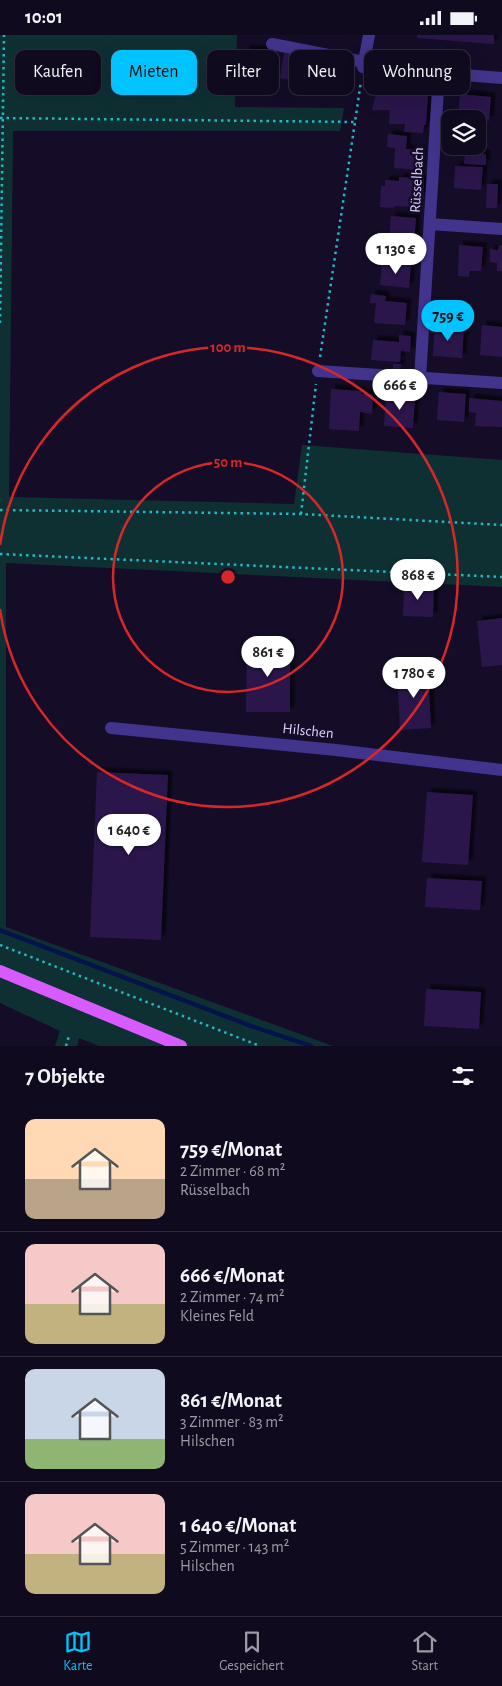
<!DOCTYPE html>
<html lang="de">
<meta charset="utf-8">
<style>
:root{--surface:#100a1e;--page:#191327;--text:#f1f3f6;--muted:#9c9aa4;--line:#302b3c;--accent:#00c3ff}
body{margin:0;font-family:"Alegreya Sans",sans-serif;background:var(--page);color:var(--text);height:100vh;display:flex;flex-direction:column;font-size:19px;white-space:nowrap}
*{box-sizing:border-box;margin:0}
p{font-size:16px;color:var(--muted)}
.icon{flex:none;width:28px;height:28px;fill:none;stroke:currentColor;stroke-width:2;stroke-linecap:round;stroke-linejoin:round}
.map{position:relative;height:1011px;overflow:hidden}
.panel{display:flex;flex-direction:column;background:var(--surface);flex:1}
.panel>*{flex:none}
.banner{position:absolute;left:15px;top:15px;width:472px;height:45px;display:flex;gap:10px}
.controls{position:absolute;left:441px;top:75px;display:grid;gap:10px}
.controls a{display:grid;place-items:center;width:45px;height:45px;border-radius:10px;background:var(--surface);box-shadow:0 5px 20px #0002,0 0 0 1px var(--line);font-size:25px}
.price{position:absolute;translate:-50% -42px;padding:0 11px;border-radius:18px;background:#fff;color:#222;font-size:16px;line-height:32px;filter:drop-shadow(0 1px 2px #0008)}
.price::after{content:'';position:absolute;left:50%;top:30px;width:15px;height:11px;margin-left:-8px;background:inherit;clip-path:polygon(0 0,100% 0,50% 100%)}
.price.current{background:var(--accent);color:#111}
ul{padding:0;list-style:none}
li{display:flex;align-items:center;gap:15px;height:125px;padding:0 25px}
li+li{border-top:1px solid var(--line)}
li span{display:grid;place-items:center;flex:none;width:140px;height:100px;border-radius:10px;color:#555}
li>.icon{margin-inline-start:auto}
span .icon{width:60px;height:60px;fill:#fffc;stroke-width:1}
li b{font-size:21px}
h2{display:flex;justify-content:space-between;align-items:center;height:60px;padding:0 25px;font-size:21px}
.chip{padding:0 18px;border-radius:10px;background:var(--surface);box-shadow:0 5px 20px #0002,0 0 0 1px var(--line);font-size:18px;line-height:45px}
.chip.current{background:var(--accent);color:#111}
.status{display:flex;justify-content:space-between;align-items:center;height:35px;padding:0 25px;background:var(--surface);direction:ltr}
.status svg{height:14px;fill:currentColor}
.tabs{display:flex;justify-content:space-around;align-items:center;height:70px;border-top:1px solid var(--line);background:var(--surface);font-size:14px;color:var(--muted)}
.tabs a{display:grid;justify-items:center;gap:2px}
.tabs .current{color:var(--accent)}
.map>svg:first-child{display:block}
.green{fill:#0f3033}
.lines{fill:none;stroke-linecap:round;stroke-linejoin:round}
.stream{stroke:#04144a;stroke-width:4.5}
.building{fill:#29174b;filter:url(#shadow)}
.path{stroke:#22b9c5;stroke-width:2.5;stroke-dasharray:2.5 4;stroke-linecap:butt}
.minor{stroke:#42338c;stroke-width:12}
.major{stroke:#d85bff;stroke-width:12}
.ring{fill:none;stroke:#d62828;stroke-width:2.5}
.labels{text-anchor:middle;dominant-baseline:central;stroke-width:5;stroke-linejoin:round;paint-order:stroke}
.street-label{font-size:15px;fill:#dfd4ff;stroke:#150d28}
.centre{fill:#d62828;stroke:#150d28;stroke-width:2.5}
.ring-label{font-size:15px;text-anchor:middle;font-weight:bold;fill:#d62828;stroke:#150d28;stroke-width:5;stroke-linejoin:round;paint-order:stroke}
</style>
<div class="status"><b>10:01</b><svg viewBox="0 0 49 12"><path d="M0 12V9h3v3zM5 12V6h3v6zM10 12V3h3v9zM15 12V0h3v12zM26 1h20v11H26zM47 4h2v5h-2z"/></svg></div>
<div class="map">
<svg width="502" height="1011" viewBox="0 0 502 1011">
<defs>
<filter id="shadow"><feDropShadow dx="4.5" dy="-4.5" stdDeviation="1" flood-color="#0009"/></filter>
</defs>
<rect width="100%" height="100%" fill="#150d28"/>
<path class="green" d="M0 0H237L235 72 344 73 340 96H13L9 462 294 469 302 410 502 425V552L6 528V892L333 1011H99L79 1003 77 1011H55L60 996 0 968Z"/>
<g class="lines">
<path class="stream" d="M0 895 251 991 311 1011"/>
</g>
<path class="building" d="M417 0H494V9L417 3Z
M245 15H269L268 43H245Z
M284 18 315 23 310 49 280 43Z
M329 27 340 28 336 52 325 50Z
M377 55 428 58 426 90H424L423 98 404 97 405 89H389L390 75H372Z
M460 59 491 62 489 86 478 85V84H458Z
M388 99 407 101 406 114 421 115 420 135 394 133 395 113 387 112Z
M465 118 486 119V130L464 129Z
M455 131 483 132 481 155 454 153Z
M399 142 424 144 423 164 413 163 412 172 395 171 394 173 380 172 381 151H385V145L399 146Z
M487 149H498L497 173H486Z
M391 181 416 183 414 209 389 207Z
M459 210 483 212 481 236H470L469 242 458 241Z
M499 210H502V236H497V228L490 227V214L498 215Z
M382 226 411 229 409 253 380 250Z
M371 259 386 261 385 266 407 268 405 290 374 288 376 268H370Z
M482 290 502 292V322L480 320Z
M435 291 464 293 462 323 433 321Z
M399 300 411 301 410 317 401 316 400 327 371 325 373 305 399 307Z
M393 329H401L400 335 393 334Z
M331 354 362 356 361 359H373L372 379 360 377 359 396 329 394Z
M439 357 466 359 464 387 437 385Z
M386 360 415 362 413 393 384 391Z
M469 363 502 366V392L475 391 476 378 469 377Z
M404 551 434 552 433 582 403 581Z
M502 583V630L482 632 477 586Z
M247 609H290V677H246Z
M428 633 431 693 400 695 397 635Z
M97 737 168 740 161 905 90 902Z
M427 757 473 760 468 830 422 827Z
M427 843 482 846 480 875 425 872Z
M426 954 481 957 479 994 424 991Z"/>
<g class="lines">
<path class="path" d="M0 83 355 87 361 46
M0 288 4 0
M320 322 355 87
M0 475 301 479 502 490
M301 479 316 349
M0 519 502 542
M0 910 260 1011
M66 1011 69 1001"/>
<path class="minor" d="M369 0 363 32 502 43
M272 9 364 27
M430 189 502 194
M318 336 502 348
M420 343 439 38
M111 693 336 715 502 735"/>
<path class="major" d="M0 936 181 1011"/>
</g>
<g class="ring">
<circle cx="228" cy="542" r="115"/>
<path d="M0 510A230 230 0 1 1 0 574"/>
</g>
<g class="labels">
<g class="street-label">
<text transform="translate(417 145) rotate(-87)">Rüsselbach</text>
<text transform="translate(308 696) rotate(6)">Hilschen</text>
</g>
</g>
<circle cx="228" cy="542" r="8" class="centre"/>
<g class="ring-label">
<text x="228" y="317">100 m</text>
<text x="228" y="432">50 m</text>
</g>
</svg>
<div class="controls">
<a><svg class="icon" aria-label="layers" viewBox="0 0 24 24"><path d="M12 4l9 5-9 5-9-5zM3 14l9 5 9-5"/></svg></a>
</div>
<b class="price" style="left:396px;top:240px">1 130 €</b>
<b class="price current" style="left:448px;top:307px">759 €</b>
<b class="price" style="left:400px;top:376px">666 €</b>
<b class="price" style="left:418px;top:566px">868 €</b>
<b class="price" style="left:268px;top:643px">861 €</b>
<b class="price" style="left:414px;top:664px">1 780 €</b>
<b class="price" style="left:129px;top:821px">1 640 €</b>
<div class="banner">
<a class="chip">Kaufen</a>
<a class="chip current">Mieten</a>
<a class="chip">Filter</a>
<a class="chip">Neu</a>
<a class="chip">Wohnung</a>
</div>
</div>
<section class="panel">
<h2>7 Objekte<svg class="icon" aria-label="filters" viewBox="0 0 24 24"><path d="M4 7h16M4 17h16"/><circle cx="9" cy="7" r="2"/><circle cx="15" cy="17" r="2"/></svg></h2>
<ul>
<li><span style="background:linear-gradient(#ffd9b3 60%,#b9a48a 0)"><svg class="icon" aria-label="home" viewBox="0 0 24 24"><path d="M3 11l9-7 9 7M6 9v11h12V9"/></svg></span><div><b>759 €/Monat</b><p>2 Zimmer · 68 m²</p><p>Rüsselbach</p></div></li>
<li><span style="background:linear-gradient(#f6c9c9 60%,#c2b280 0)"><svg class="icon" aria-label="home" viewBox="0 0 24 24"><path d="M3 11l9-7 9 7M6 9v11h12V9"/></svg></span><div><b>666 €/Monat</b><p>2 Zimmer · 74 m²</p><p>Kleines Feld</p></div></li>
<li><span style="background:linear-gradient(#c9d6e8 70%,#8fb573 0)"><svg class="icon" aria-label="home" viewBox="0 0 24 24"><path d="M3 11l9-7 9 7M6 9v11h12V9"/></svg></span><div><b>861 €/Monat</b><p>3 Zimmer · 83 m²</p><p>Hilschen</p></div></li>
<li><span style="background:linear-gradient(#f6c9c9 60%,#c2b280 0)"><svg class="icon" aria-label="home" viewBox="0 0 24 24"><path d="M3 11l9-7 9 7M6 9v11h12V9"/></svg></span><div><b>1 640 €/Monat</b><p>5 Zimmer · 143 m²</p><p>Hilschen</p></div></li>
</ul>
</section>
<nav class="tabs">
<a class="current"><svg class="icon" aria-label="map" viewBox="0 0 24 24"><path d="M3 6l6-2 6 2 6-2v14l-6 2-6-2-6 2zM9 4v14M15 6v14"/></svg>Karte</a>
<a><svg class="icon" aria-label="saved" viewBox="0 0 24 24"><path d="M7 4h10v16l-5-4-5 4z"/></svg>Gespeichert</a>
<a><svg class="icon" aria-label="home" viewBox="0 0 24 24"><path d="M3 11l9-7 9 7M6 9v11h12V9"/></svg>Start</a>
</nav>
